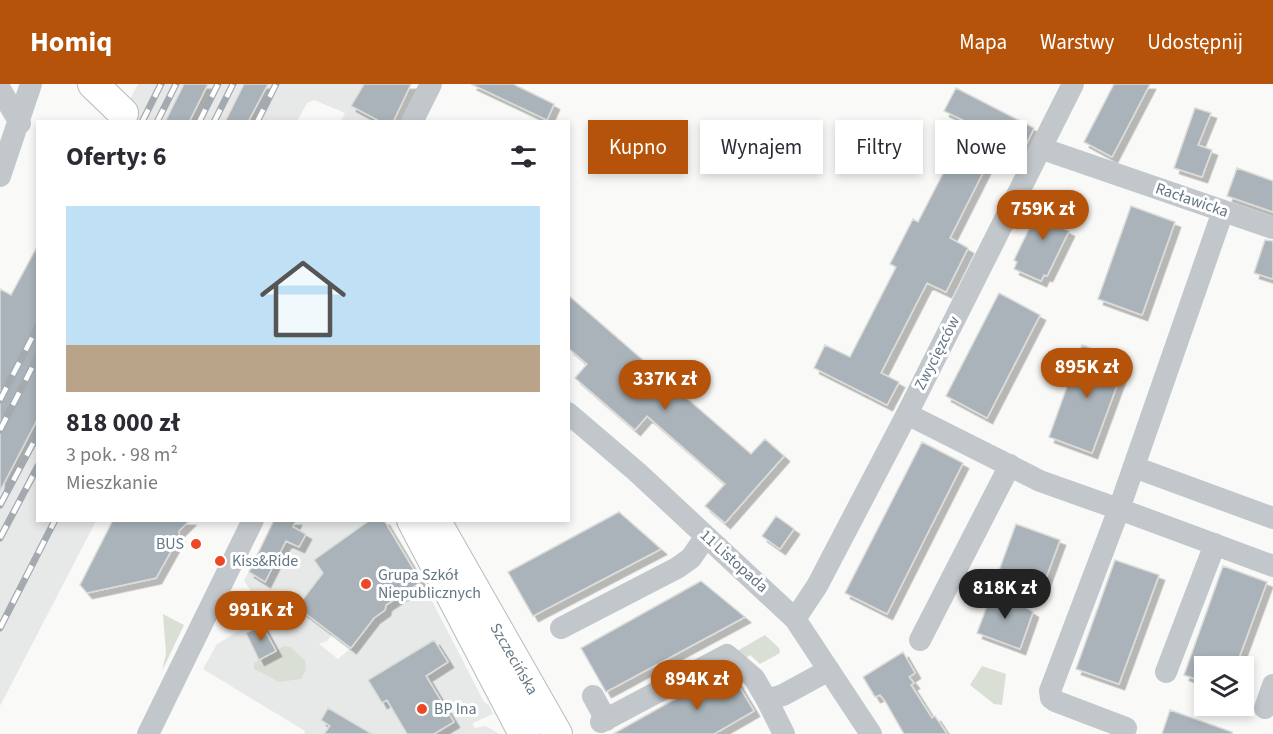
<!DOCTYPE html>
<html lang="pl">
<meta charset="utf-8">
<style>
:root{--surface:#fff;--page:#f2f2f3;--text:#2b2b33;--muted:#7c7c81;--line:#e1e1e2;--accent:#b45309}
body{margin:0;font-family:"Source Sans 3",sans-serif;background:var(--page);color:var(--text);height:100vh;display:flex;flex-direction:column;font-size:22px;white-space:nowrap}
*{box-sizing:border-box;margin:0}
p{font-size:20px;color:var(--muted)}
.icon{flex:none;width:33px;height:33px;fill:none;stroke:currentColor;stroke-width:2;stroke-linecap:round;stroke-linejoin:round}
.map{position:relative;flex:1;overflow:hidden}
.details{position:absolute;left:36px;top:36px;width:534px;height:402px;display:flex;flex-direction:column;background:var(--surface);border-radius:0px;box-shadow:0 3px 9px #0003}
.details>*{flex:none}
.banner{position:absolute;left:588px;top:36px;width:570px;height:54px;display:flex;gap:12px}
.fabs{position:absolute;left:1194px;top:572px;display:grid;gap:12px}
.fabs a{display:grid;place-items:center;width:60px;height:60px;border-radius:0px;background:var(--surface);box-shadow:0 3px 9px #0003;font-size:30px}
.price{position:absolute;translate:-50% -51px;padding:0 14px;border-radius:21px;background:var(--accent);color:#fff;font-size:20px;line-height:39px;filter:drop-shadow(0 2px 3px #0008)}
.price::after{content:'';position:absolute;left:50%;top:36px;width:18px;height:14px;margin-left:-9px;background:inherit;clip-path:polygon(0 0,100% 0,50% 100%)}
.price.current{background:#222;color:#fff}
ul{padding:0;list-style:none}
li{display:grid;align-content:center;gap:12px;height:318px;padding:0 30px}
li+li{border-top:2px solid var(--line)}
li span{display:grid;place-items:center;height:186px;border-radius:0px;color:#555}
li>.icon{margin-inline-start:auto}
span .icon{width:108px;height:108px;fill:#fffc;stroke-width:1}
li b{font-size:26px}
h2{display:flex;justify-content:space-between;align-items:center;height:72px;padding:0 30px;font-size:26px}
.pill{padding:0 21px;border-radius:0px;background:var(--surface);box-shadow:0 3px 9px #0003;font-size:21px;line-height:54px}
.pill.current{background:var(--accent);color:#fff}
header{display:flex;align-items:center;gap:36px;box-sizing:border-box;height:84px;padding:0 30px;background:var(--accent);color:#fff}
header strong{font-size:28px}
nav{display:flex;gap:33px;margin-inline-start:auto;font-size:21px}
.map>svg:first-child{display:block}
.built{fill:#e7e9e8;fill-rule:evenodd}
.green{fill:#dadfd6}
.building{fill:#a9b3b9;stroke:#dbdbd9;stroke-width:1.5;filter:url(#shadow)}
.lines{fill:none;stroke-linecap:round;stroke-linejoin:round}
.major-casing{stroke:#b5bbbf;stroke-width:32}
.minor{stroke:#c2c7cb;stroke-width:22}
.major{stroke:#fff;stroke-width:30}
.rail-casing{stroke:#a3abb1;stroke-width:7}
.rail{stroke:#fff;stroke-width:4.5;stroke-dasharray:14;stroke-linecap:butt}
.poi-dot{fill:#ec4825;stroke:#fff;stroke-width:2}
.labels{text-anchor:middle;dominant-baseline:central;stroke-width:6;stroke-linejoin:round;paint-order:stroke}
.street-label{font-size:16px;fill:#637784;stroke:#fff}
.poi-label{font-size:16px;fill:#637784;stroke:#fff;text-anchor:start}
</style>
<header>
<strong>Homiq</strong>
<nav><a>Mapa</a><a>Warstwy</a><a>Udostępnij</a></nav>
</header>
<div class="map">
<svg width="1273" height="650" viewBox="0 0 1273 650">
<defs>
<filter id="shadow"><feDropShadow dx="5.5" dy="5.5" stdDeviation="0" flood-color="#0004"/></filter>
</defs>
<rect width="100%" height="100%" fill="#f9f9f7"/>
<path class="built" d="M138 0H364L357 10 381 37H341L345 29 314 16 307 19 297 37 118 38Z
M37 192 38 436 96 437 0 622V224Z
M274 437H384L421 498V510L426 518 430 513 484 618 489 621 493 630 473 639 474 644 486 642 499 650H304L305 647 203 585 217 560 274 526 253 510 244 497ZM333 550 351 564 338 575 319 560 327 557Z"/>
<path class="green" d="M163 530 184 541 162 587 166 570Z
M765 551 779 564 780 569 760 580 750 571 746 574 737 567Z
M284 562 290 563 305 576 306 586 301 595 279 598 254 585V579Z
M982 582 1006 590 1002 621 994 620 970 601Z"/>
<path class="building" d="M184 0H208L189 38H165Z
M244 0H268L248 38H225Z
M364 0H411L393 38H381L351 22Z
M471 0H513L554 20 547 36Z
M1114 0H1150L1112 73 1084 58Z
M956 4 1034 44 1023 67 1000 55 950 154 968 164 946 208 927 199 881 289 899 298 887 321 814 284 825 261 850 273 896 183 890 180 913 135 918 138 969 39 944 27Z
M1195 24 1211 29 1198 61 1212 66 1202 93 1174 84Z
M1237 84 1273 97V128L1227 112Z
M1045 112 1068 123 1059 142 1069 147 1047 192 1044 191 1041 197 1014 185 1017 178 1014 176Z
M1131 122 1175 138 1142 231 1098 215Z
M1265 156 1273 157V195L1254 189Z
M38 161V334L0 407V205L11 211Z
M999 209 1040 231 987 334 946 312Z
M568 211 751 370 765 355 784 372 725 439 705 422 725 400 647 332 635 346 575 294 587 280 568 264Z
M1082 261 1126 277 1092 369 1049 353Z
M922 358 963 379 887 530 845 509Z
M619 428 661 465 533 532 508 488Z
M776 432 794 445 780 465 762 452Z
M113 436H190L179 447V453L156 494 87 509 80 501Z
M274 436H296L293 443 306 450 299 463 286 457 265 498 249 488Z
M370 436H384L421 498 386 521 385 526 374 534 351 564 297 523 323 489 314 476Z
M1016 440 1060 456 1042 505 996 495Z
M1115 476 1159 491 1119 600 1076 585Z
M1223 482 1267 498 1236 582H1204V598L1184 591Z
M701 497 745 533 606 608 581 564Z
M994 503 1033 528 1020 565 977 549Z
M262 541 276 567 259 576 246 549Z
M434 556 448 578 426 592 454 638 434 650H407L387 616 382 619 368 596Z
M903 568 915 589 909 593 914 599 911 601 932 634 935 632 947 650H904L885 617 880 611 875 613 863 593Z
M725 587 736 597 754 627 714 650H613Z
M328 624 372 650H324L330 642 321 636Z
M1170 626 1232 648V650H1162Z"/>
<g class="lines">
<defs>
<path id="major" d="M93 0 123 29
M412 436 524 650
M435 436 557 650"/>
</defs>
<use href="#major" class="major-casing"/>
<path class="minor" d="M0 5 20 39
M412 38 431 0
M1043 65 1273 144
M0 92 31 0
M568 329 637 388 795 535 871 650
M907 330 1040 397 1119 425 1223 127
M1134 383 1273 434
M795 535 817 502 907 330 1073 0
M561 544 677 484 691 474 706 452
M920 556 1010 381
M1166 588 1215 460
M593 612 606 636
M1265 624 1273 601
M601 638 727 571 754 594 767 616
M1126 644 1055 617 1051 614 1050 607 1119 425 1273 482
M148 650 253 436
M784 650 767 616 783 611 829 586"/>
<use href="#major" class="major"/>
<defs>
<path id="rail" d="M142 38 161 0
M157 38 176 0
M199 38 218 0
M214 38 233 0
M257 38 276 0
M0 316 38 242
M0 346 38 272
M0 421 38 350
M0 454 38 382
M0 544 55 436"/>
</defs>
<use href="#rail" class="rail-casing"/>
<use href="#rail" class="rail"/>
</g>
<g class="poi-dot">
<circle cx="196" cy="460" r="6"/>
<circle cx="220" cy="477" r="6"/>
<circle cx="366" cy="500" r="6"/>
<circle cx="422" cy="625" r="6"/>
</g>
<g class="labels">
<g class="street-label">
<text transform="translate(1192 116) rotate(19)">Racławicka</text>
<text transform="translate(937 269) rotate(-63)">Zwycięzców</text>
<text transform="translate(734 477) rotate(42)">11 Listopada</text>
<text transform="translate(514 575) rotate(60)">Szczecińska</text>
</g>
<g class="poi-label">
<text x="184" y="460" text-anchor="end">BUS</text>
<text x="232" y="477">Kiss&amp;Ride</text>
<text x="378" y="491">Grupa Szkół<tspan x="378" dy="18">Niepublicznych</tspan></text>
<text x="434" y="625">BP Ina</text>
</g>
</g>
</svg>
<div class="fabs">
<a><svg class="icon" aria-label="layers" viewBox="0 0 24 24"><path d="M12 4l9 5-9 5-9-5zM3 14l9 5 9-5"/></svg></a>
</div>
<b class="price" style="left:1043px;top:157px">759K zł</b>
<b class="price" style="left:1087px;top:315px">895K zł</b>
<b class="price" style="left:665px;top:327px">337K zł</b>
<b class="price current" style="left:1005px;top:536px">818K zł</b>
<b class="price" style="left:261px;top:558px">991K zł</b>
<b class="price" style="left:697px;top:627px">894K zł</b>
<div class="banner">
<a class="pill current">Kupno</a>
<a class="pill">Wynajem</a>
<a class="pill">Filtry</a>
<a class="pill">Nowe</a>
</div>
<section class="details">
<h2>Oferty: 6<svg class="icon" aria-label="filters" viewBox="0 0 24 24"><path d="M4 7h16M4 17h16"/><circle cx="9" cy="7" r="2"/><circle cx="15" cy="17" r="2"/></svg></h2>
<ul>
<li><span style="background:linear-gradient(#bfe0f5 75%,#b9a48a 0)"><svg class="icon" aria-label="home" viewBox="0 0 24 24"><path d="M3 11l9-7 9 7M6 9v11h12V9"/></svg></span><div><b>818 000 zł</b><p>3 pok. · 98 m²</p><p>Mieszkanie</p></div></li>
</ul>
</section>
</div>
